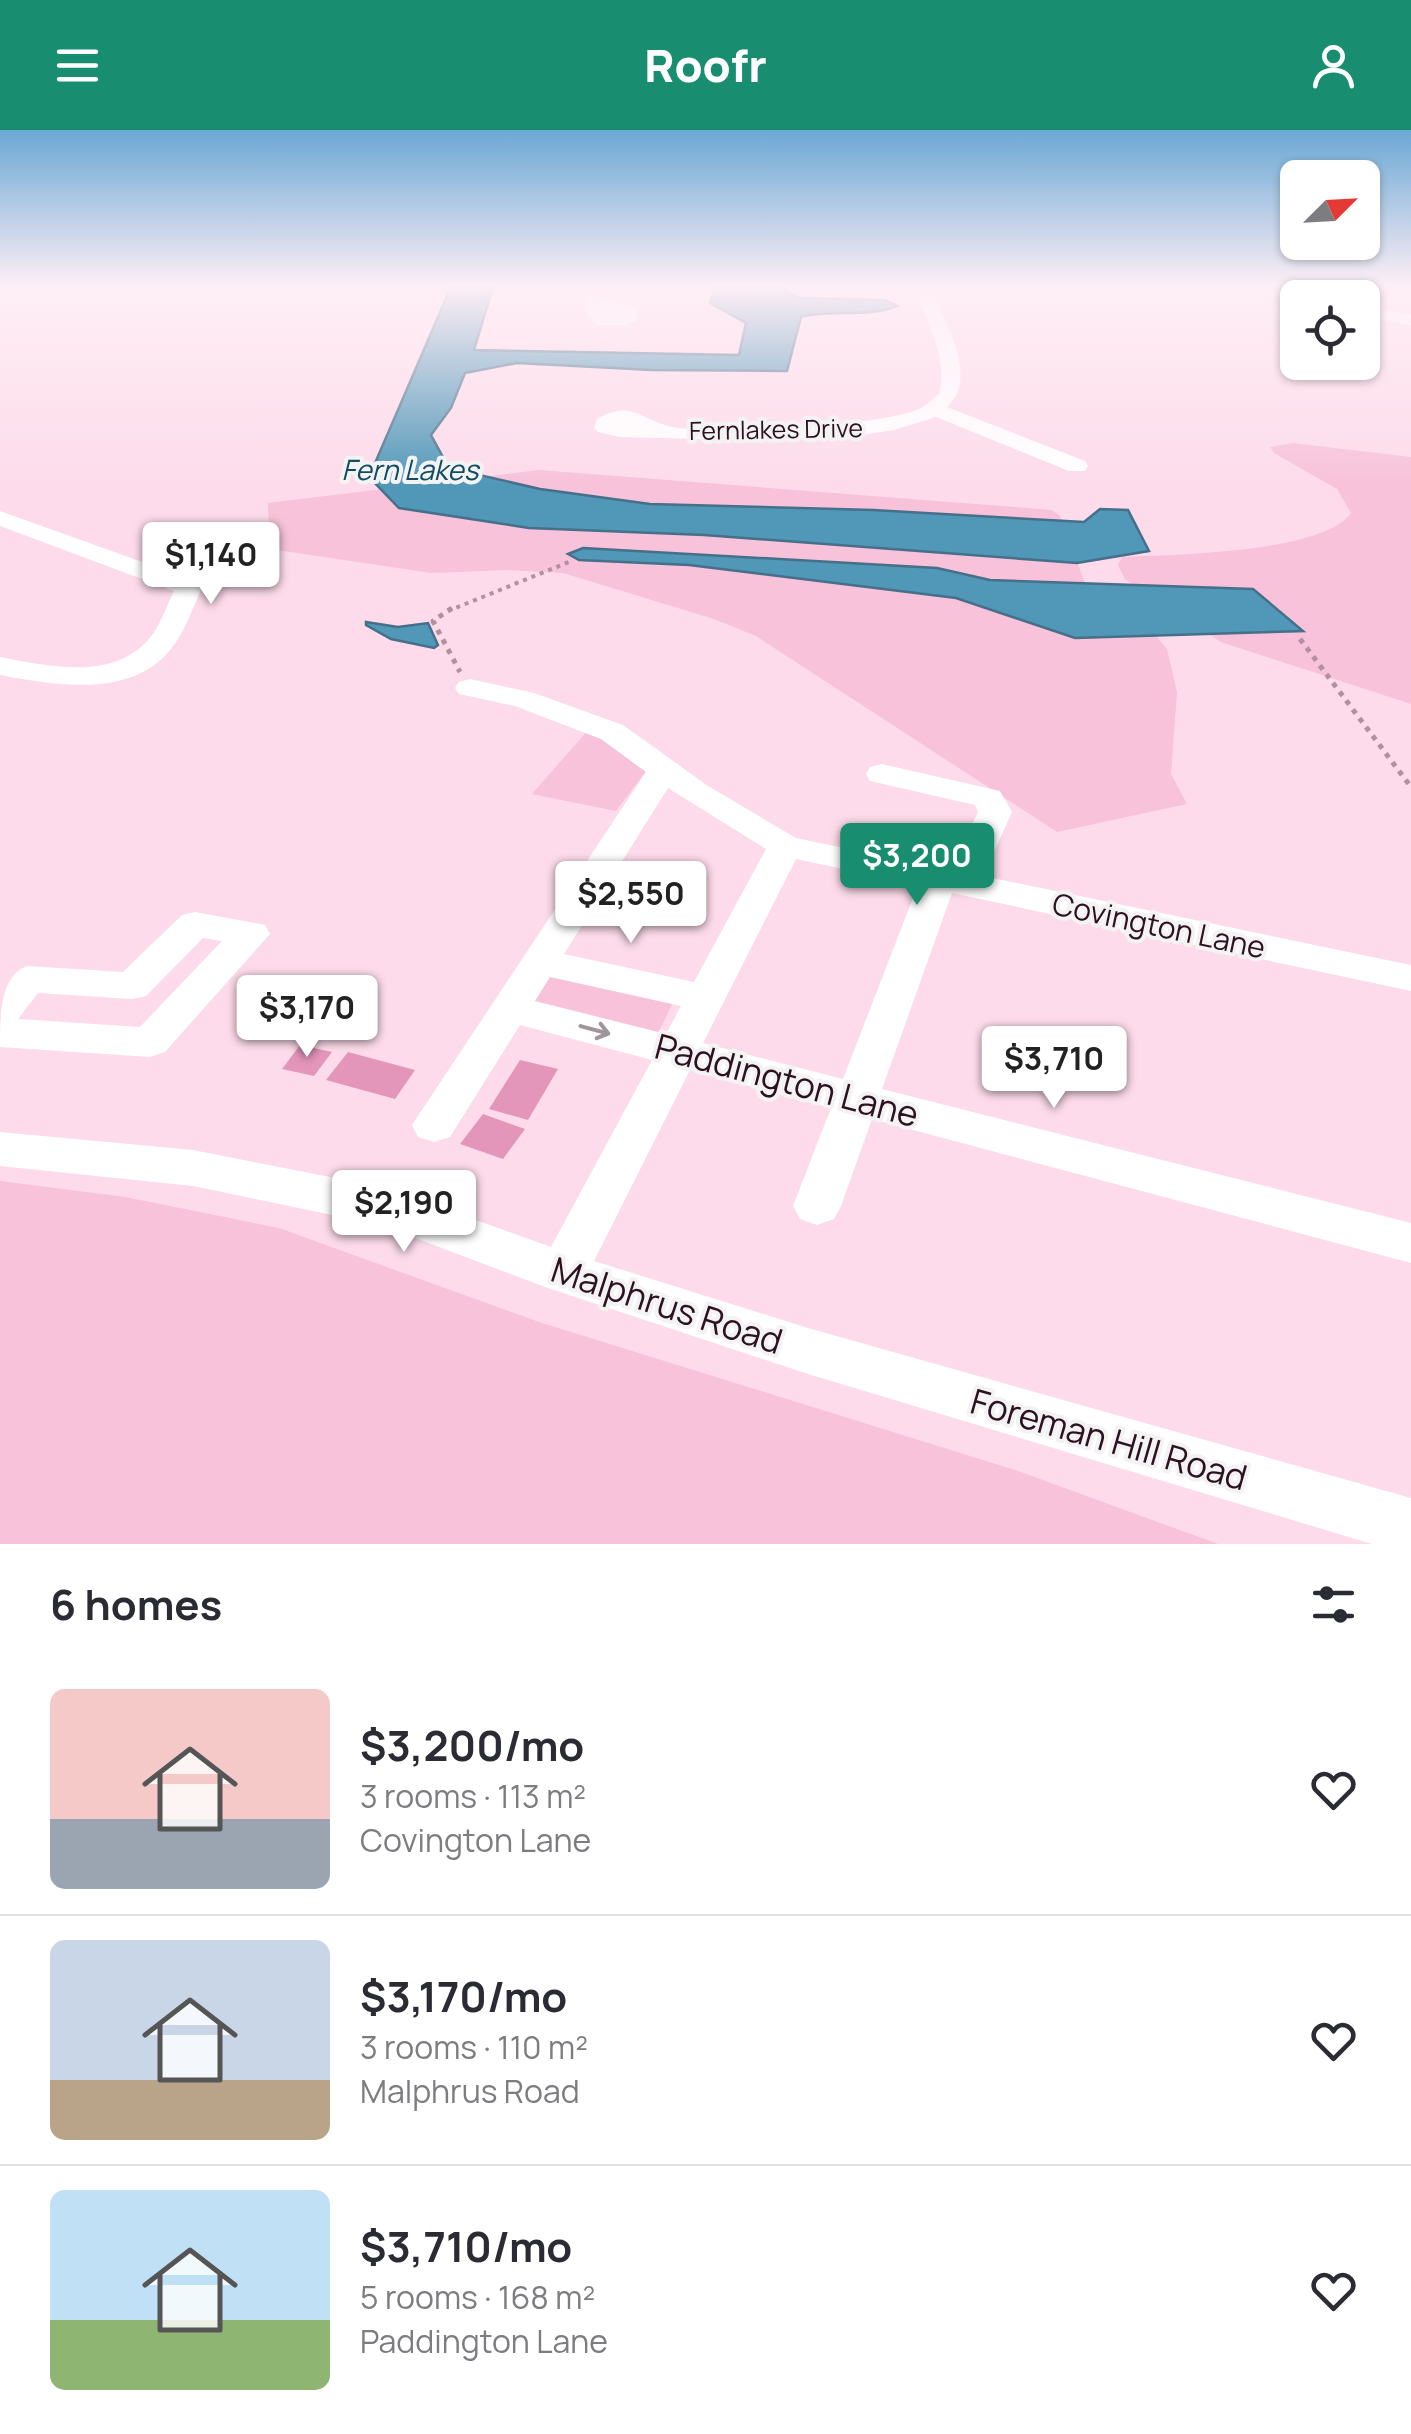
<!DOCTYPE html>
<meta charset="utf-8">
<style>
:root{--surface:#fff;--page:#f7f7f7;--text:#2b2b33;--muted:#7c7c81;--line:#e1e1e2;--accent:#198d70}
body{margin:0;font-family:Manrope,sans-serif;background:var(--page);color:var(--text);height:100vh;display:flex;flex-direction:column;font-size:38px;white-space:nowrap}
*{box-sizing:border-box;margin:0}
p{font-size:32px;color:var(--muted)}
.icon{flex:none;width:55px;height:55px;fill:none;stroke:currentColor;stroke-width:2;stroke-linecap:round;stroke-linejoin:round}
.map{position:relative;height:1414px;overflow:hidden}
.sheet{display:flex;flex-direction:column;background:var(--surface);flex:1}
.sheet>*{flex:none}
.needle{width:65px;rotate:66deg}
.tools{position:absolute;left:1280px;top:30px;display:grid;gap:20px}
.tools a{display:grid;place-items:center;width:100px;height:100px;border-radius:15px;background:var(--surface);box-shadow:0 2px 8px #0004;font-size:50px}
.price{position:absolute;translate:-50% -85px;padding:0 22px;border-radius:10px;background:#fff;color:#222;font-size:32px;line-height:65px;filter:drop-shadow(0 2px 5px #0008)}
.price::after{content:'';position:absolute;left:50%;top:60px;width:30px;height:22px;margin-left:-15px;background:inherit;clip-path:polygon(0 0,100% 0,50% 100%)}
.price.selected{background:var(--accent);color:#fff}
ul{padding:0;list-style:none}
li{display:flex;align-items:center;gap:30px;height:250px;padding:0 50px}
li+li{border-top:2px solid var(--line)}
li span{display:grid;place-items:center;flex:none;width:280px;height:200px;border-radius:15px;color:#555}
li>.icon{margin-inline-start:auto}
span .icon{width:120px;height:120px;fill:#fffc;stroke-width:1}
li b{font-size:42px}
h2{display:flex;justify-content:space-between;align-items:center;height:120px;padding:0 50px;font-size:42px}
header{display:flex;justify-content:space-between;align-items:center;height:130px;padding:0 50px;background:var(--accent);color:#fff;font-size:45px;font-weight:800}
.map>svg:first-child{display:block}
.green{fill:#f7c2da}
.water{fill:#5097b8;stroke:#466f8a;stroke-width:2.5}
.building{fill:#e395ba}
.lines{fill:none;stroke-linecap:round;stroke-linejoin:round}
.path-far1{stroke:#b1909f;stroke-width:4;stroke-dasharray:4 5;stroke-linecap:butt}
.path{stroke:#b1909f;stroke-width:5;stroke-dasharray:5 6;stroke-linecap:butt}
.minor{fill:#fff;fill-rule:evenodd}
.oneway{stroke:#a1949b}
.labels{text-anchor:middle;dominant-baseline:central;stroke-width:8;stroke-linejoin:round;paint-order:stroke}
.far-street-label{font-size:25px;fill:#2e1120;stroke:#f3f3f3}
.far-water-label{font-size:28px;font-style:italic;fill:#104c64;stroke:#f3f3f3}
.street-label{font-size:30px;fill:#2e1120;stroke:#f3f3f3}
.near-street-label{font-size:35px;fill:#2e1120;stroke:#f3f3f3}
</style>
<header><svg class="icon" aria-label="menu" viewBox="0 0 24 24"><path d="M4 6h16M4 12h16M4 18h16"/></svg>Roofr<svg class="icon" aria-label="person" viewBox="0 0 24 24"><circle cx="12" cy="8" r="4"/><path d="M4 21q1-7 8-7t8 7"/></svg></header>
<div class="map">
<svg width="1411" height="1414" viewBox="0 0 1411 1414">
<rect width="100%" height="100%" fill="#fddbea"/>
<path class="green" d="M1293 313 1411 327V574L1221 512 1125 449 1118 435 1122 427C1170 425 1324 423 1351 383L1337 359 1274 323 1270 317Z
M539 340 1052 380 1060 386 1086 456 1145 493 1167 519 1177 562 1171 644 1187 674 1057 702 756 506 714 489 563 443 506 440 432 443 270 419 268 373Z
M589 599 646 641 616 681 532 664Z
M548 839 675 868 655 910 523 877Z
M0 1051 125 1067 279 1098 539 1192 1015 1340 1218 1414H0Z"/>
<path class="water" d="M451 157H493L474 220 739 225 746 193 710 173 715 157H779L799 168 885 170 897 176C868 188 833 179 801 187L787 241 651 240 517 233 465 243 451 278 431 305 449 338 540 359 650 374 873 380 1084 392 1100 379 1128 380 1149 421 1077 433 704 405 529 398 399 378 369 347Z
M583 418 937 438 990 450 1253 459 1303 501 1075 508 956 468 689 435 579 430 568 424Z
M366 492 398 497 428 493 438 515 434 518 391 509 366 495Z"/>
<path class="building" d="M300 915 332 922 314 946 282 939Z
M348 922 415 940 395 969 326 950Z
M520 930 558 939 528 990 489 979Z
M483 984 525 999 503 1029 460 1014Z"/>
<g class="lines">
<path class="path-far1" d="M448 481 569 432"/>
<path class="path" d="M452 478 433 491 460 542
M1300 509 1411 657"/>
<path class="minor" d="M585 157H601L603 168 637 180V190L628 195H598L588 186Z
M913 157H929C944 188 980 248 947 277L1085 331 1088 336 1085 341H1069L936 287 894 300 848 307 742 310 620 307 598 302 594 298 597 289C631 270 639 288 668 296 706 306 887 296 921 278 927 275 933 268 939 264 949 229 926 188 913 157Z
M1247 157H1272L1305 168H1298V175Z
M1362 176 1411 185V195L1362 186Z
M0 381 198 452 202 458C192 479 185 502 170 520 131 569 53 555 0 545V527C47 536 112 551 148 510 160 497 166 477 174 461L0 396Z
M470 549 534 563 623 595 708 656 796 708 950 740 978 682 975 675 870 651 866 644 870 637 882 634 1000 661 1012 682 983 746 1411 835V861L952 763 882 959 1411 1093V1133L872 989 841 1076 834 1089 817 1095 800 1089 793 1076 831 978 690 940 594 1131 808 1198 1411 1368V1414H1372L808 1244 545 1157 381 1095 193 1056 0 1036V1002L193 1020 386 1058 551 1117 652 930 520 895 450 1007 434 1012 418 1007 412 995 646 642 601 609 515 576 459 564 455 558 459 552ZM668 658 766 719 694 852 564 824ZM796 729 918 755 843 949 703 913ZM550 847 681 876 666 904 535 871Z
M195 782 265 795 270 804 165 922 150 927 0 917C0 885 0 846 27 836L123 842 182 785ZM203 808 222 811 140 897 18 889 38 863 132 869 146 866Z"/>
</g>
<defs><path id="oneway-shaft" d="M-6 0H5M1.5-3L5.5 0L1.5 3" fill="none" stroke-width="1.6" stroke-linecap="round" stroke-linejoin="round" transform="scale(2.5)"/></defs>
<use class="oneway" href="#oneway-shaft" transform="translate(595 900) rotate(15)"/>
<linearGradient id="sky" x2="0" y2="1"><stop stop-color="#6ba8d5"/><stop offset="0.44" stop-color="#feeff6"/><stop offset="1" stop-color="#feeff6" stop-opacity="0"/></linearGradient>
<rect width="1411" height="355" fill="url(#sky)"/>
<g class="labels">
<g class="far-street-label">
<text transform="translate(776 299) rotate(-1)">Fernlakes Drive</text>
</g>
<g class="far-water-label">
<text x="410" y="339">Fern Lakes</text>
</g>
<g class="street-label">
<text transform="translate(1159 795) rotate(12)">Covington Lane</text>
</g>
<g class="near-street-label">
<text transform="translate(787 950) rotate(15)">Paddington Lane</text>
<text transform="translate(667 1175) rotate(18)">Malphrus Road</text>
<text transform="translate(1109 1309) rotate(16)">Foreman Hill Road</text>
</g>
</g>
</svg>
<div class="tools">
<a><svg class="needle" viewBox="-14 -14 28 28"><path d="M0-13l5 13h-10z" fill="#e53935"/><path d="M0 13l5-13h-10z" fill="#7c7c81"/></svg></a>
<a><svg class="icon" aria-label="locate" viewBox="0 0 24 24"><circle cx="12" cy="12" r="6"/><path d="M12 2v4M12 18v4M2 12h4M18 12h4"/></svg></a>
</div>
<b class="price" style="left:211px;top:477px">$1,140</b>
<b class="price selected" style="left:917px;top:778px">$3,200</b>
<b class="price" style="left:631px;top:816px">$2,550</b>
<b class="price" style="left:307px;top:930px">$3,170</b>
<b class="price" style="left:1054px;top:981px">$3,710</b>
<b class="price" style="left:404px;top:1125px">$2,190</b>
</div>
<section class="sheet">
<h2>6 homes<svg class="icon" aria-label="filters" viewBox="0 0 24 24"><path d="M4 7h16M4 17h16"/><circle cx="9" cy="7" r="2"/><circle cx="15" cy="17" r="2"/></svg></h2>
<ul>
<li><span style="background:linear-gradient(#f6c9c9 65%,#9aa5b1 0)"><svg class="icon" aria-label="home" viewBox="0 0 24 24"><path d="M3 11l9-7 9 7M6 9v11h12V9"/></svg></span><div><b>$3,200/mo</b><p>3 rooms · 113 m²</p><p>Covington Lane</p></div><svg class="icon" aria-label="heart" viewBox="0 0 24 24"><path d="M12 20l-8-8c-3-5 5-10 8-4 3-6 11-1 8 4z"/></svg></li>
<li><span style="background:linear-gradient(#c9d6e8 70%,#b9a48a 0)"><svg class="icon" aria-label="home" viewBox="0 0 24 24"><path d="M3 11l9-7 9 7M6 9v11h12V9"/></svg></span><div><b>$3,170/mo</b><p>3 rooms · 110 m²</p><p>Malphrus Road</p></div><svg class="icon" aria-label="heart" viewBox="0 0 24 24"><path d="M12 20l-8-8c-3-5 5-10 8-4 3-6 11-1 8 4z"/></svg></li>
<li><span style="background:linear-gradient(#bfe0f5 65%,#8fb573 0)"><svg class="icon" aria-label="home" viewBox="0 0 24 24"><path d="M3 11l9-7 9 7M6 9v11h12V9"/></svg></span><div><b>$3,710/mo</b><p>5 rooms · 168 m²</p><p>Paddington Lane</p></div><svg class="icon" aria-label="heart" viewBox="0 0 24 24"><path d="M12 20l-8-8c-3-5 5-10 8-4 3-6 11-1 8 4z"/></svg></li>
</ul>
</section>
